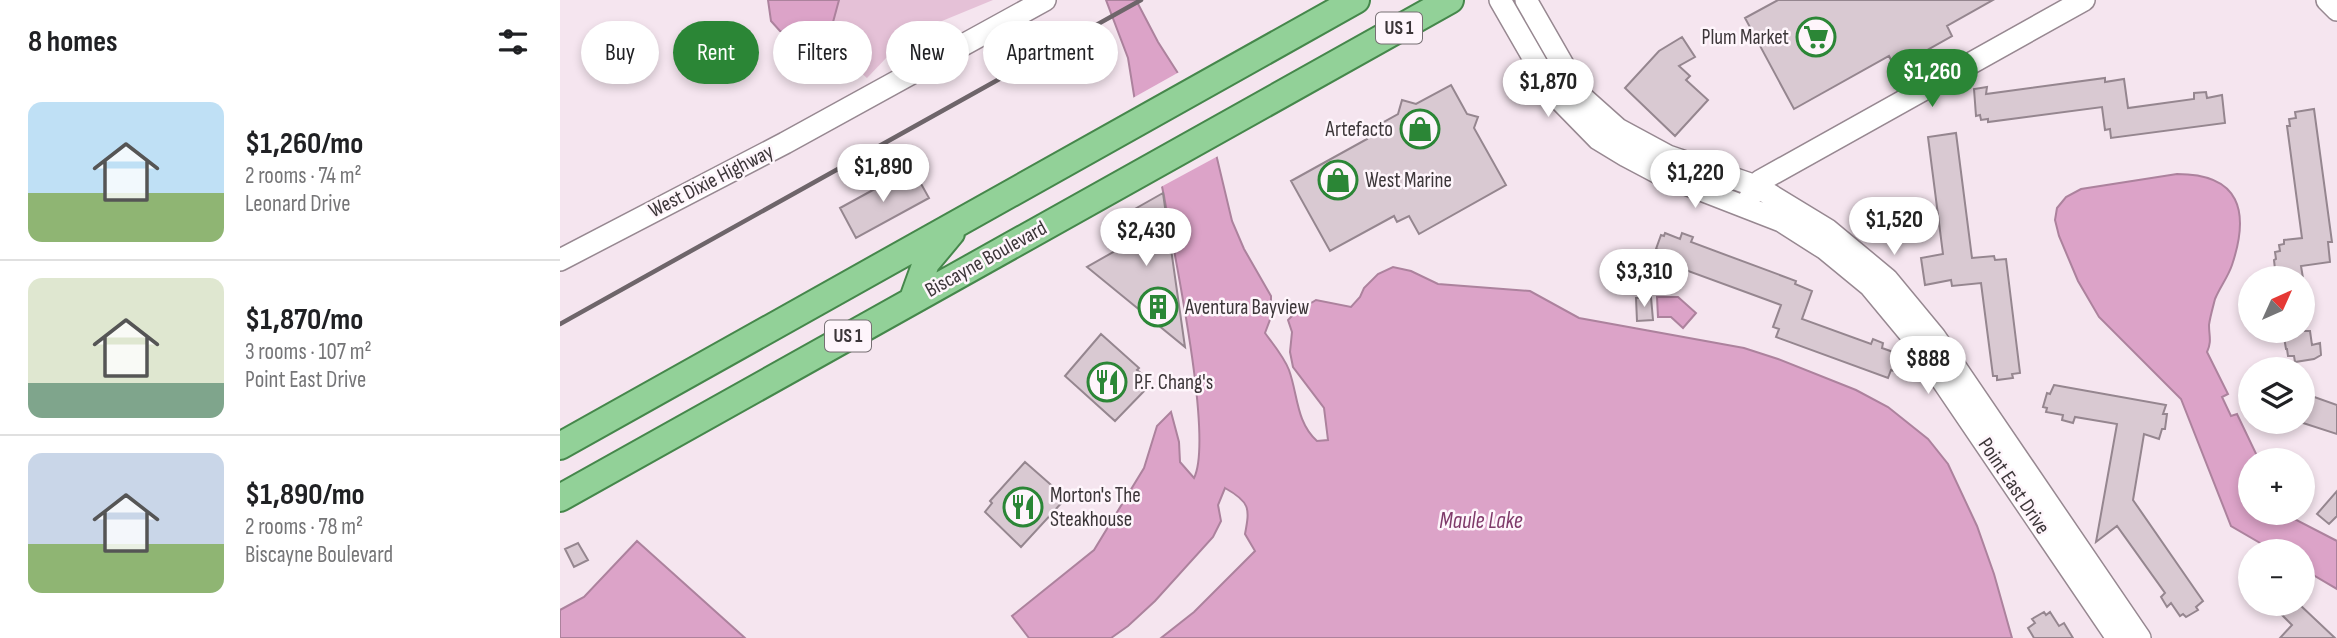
<!DOCTYPE html>
<meta charset="utf-8">
<style>
:root{--surface:#fff;--page:#f2f2f2;--text:#202124;--muted:#757577;--line:#e0e0e0;--accent:#2b8636}
body{margin:0;font-family:"Sofia Sans Condensed",sans-serif;background:var(--page);color:var(--text);height:100vh;display:flex;flex-direction:column;font-size:26px;white-space:nowrap}
*{box-sizing:border-box;margin:0}
p{font-size:23px;color:var(--muted)}
.icon{flex:none;width:38px;height:38px;fill:none;stroke:currentColor;stroke-width:2;stroke-linecap:round;stroke-linejoin:round}
.map{position:relative;flex:1;overflow:hidden}
.side{display:flex;flex-direction:column;background:var(--surface);width:560px}
.side>*{flex:none}
.guide{position:absolute;left:21px;top:21px;width:665px;height:63px;display:flex;gap:14px}
.needle{width:46px;rotate:45deg}
.tools{position:absolute;left:1678px;top:266px;display:grid;gap:14px}
.tools a{display:grid;place-items:center;width:77px;height:77px;border-radius:50%;background:var(--surface);box-shadow:0 4px 10px #0003;font-size:35px}
.price{position:absolute;translate:-50% -60px;padding:0 16px;border-radius:24px;background:#fff;color:#222;font-size:23px;line-height:46px;filter:drop-shadow(0 2px 4px #0008)}
.price::after{content:'';position:absolute;left:50%;top:42px;width:21px;height:16px;margin-left:-10px;background:inherit;clip-path:polygon(0 0,100% 0,50% 100%)}
.price.on{background:var(--accent);color:#fff}
ul{padding:0;list-style:none}
li{display:flex;align-items:center;gap:21px;height:175px;padding:0 28px}
li+li{border-top:2px solid var(--line)}
li span{display:grid;place-items:center;flex:none;width:196px;height:140px;border-radius:14px;color:#555}
li>.icon{margin-inline-start:auto}
span .icon{width:84px;height:84px;fill:#fffc;stroke-width:1}
li b{font-size:30px}
h2{display:flex;justify-content:space-between;align-items:center;height:84px;padding:0 28px;font-size:30px}
.tag{padding:0 24px;border-radius:32px;background:var(--surface);box-shadow:0 4px 10px #0003;font-size:24px;line-height:63px}
.tag.on{background:var(--accent);color:#fff}
main{display:flex;flex:1;min-height:0}
.map>svg:first-child{display:block}
.green{fill:#e5c1d7}
.water{fill:#dca3c8;stroke:#ac829d;stroke-width:2}
.pier{fill:#f5e5ef}
.building{fill:#d9c9d2;stroke:#95868f;stroke-width:2}
.lines{fill:none;stroke-linecap:round;stroke-linejoin:round}
.minor-casing{stroke:#978891;stroke-width:24}
.major-casing{stroke:#45874b;stroke-width:30}
.minor{stroke:#fff;stroke-width:21}
.major{stroke:#92d198;stroke-width:26}
.rail{stroke:#6e656a;stroke-width:4.5}
.labels{text-anchor:middle;dominant-baseline:central;stroke-width:5;stroke-linejoin:round;paint-order:stroke}
.shield{fill:#fef5fb;stroke:#766f73;stroke-width:2}
.shield-label{font-size:19px;font-weight:bold;fill:#3c3639}
.poi-label{font-size:21px;fill:#3c3639;stroke:#fef5fb;text-anchor:start}
.street-label{font-size:21px;fill:#3c3639;stroke:#fef5fb}
.water-label{font-size:23px;font-style:italic;fill:#7f3a6a;stroke:#fef5fb}
</style>
<main>
<section class="side">
<h2>8 homes<svg class="icon" aria-label="filters" viewBox="0 0 24 24"><path d="M4 7h16M4 17h16"/><circle cx="9" cy="7" r="2"/><circle cx="15" cy="17" r="2"/></svg></h2>
<ul>
<li><span style="background:linear-gradient(#bfe0f5 65%,#8fb573 0)"><svg class="icon" aria-label="home" viewBox="0 0 24 24"><path d="M3 11l9-7 9 7M6 9v11h12V9"/></svg></span><div><b>$1,260/mo</b><p>2 rooms · 74 m²</p><p>Leonard Drive</p></div></li>
<li><span style="background:linear-gradient(#dfe7d0 75%,#7fa58c 0)"><svg class="icon" aria-label="home" viewBox="0 0 24 24"><path d="M3 11l9-7 9 7M6 9v11h12V9"/></svg></span><div><b>$1,870/mo</b><p>3 rooms · 107 m²</p><p>Point East Drive</p></div></li>
<li><span style="background:linear-gradient(#c9d6e8 65%,#8fb573 0)"><svg class="icon" aria-label="home" viewBox="0 0 24 24"><path d="M3 11l9-7 9 7M6 9v11h12V9"/></svg></span><div><b>$1,890/mo</b><p>2 rooms · 78 m²</p><p>Biscayne Boulevard</p></div></li>
</ul>
</section>
<div class="map">
<svg width="1777" height="638" viewBox="0 0 1777 638">
<rect width="100%" height="100%" fill="#f5e5ef"/>
<path class="green" d="M219 0H433L348 35 307 78Z"/>
<path class="water" d="M208 0H279L266 48C251 36 239 32 220 31L211 21Z
M546 0H576L598 42 630 92 651 133 672 221 684 249 711 296V317L705 333C713 344 724 357 729 370 738 395 736 422 757 441L768 440 764 408 733 367 730 352 732 332 728 320 735 313 756 300 791 307 800 297 804 288 818 274 833 267 851 271 878 284 970 291 1019 318 1184 348 1218 359 1296 390 1328 407 1368 439 1388 464 1417 526 1434 574 1452 638H601L634 612 695 551 685 534C690 508 690 502 665 488L658 505 661 521 653 537 595 601 568 626 551 638H469L452 616 534 550 584 468 597 426 611 412 619 442 620 462 634 478C654 438 613 249 604 196L597 163 578 120 568 58Z
M1617 174C1680 174 1690 211 1672 265 1668 277 1660 287 1655 299 1653 307 1650 317 1649 325 1649 336 1652 341 1647 352L1668 394 1662 397 1671 416 1677 414 1699 460H1690V513H1723L1777 541V589L1743 569V551H1714L1671 526 1621 399 1539 317 1518 281 1499 236 1495 220 1497 208 1506 197 1521 189Z
M1097 297H1118L1136 313 1123 328 1111 317H1098Z
M77 541 185 638H0V610L24 597Z"/>
<path class="pier" d="M621 71 654 131 660 155 599 188 594 165 575 121 571 99Z"/>
<path class="building" d="M1218 0H1433L1387 26 1392 36 1335 68 1329 56 1234 109 1185 18Z
M1122 37 1135 57 1119 66 1130 76 1126 80 1148 100 1115 136 1065 88 1099 51Z
M1545 78V82L1564 79 1568 108 1634 99V93L1646 92 1647 98 1662 95 1665 123 1551 138 1550 129 1545 130 1542 107 1428 122V119L1421 120 1420 115 1416 116 1414 89 1427 87 1426 94Z
M891 85 907 114 918 117 914 128 946 185 859 234 849 216 837 222 834 216 770 251 731 181 807 139 804 133 838 114 842 100 856 104Z
M1754 109 1772 242H1768L1770 262 1741 266 1743 278H1716L1714 260 1716 259 1715 252 1720 251 1719 245 1724 244V240L1742 238 1727 126H1730L1729 119 1736 118 1735 112Z
M1396 133 1412 258 1434 256 1435 260 1446 259 1460 373 1452 374 1453 378 1437 380V376H1433L1421 283 1392 286 1391 280 1365 285 1361 258 1383 254 1368 137Z
M355 173 369 198 296 238 280 208 333 179 335 184Z
M603 193 625 347 527 267 569 243 566 214Z
M1105 233 1120 239 1122 233 1133 237 1131 242 1236 281 1235 284 1252 291 1242 319 1311 344 1313 339 1323 343 1322 348 1336 353 1335 357 1339 359 1334 371 1331 370 1328 378 1216 337 1219 329 1213 327 1221 305 1098 260 1101 251 1096 249 1101 235 1104 236Z
M1091 297 1093 320 1077 321 1076 298Z
M1723 331H1750L1752 345 1760 343 1761 355 1754 359 1735 362 1734 356H1728L1727 349H1726Z
M541 334 579 368 577 370 581 373 577 377 588 387 555 421 505 376Z
M1494 385 1606 405 1603 414H1607L1605 429H1602L1599 439 1584 434 1573 500 1643 601 1636 607 1638 610 1626 617 1623 614 1620 616 1611 603 1607 607 1601 597 1605 593 1557 526 1536 542 1557 424 1515 417 1513 423 1502 420 1503 415 1486 412 1487 408 1483 407 1487 393 1490 394Z
M1743 393 1777 405V434L1743 423Z
M465 462 506 498 461 547 425 512 432 503 430 501Z
M1777 491V516L1769 524 1757 514Z
M18 543 28 560 14 567 5 549Z
M1711 604H1739L1775 638H1720L1732 625Z
M1484 612 1486 615 1490 612 1499 626 1504 623 1513 638H1474L1468 628 1475 623 1472 619Z"/>
<g class="lines">
<defs>
<path id="minor" d="M940 0 994 94 1038 139 1066 156 1100 174 1221 221 1265 249 1310 286 1354 339 1557 638
M966 0 1021 96 1058 129 1108 156 1196 186 1268 230 1327 279 1375 337 1580 638
M1767 0 1777 10
M1190 197 1200 181 1524 0
M0 260 225 143 485 0"/>
<path id="major" d="M353 299 366 263 391 233
M0 446 796 0
M0 498 890 0"/>
</defs>
<use href="#minor" class="minor-casing"/>
<use href="#major" class="major-casing"/>
<use href="#minor" class="minor"/>
<use href="#major" class="major"/>
<path class="rail" d="M0 324 581 0"/>
</g>
<defs>
<symbol id="supermarket-ring" viewBox="-11 -11 22 22"><circle r="9.5" fill="#fef5fb" stroke="#2b8636" stroke-width="1.5"/><path d="M-6-5.5h2.5l.6 2H6L4.5 2H-2.5L-4.4-4H-6ZM-1.5 3.2a1.3 1.3 0 1 0 .1 0ZM3 3.2a1.3 1.3 0 1 0 .1 0Z" fill="#2b8636"/></symbol>
<symbol id="shop-ring" viewBox="-11 -11 22 22"><circle r="9.5" fill="#fef5fb" stroke="#2b8636" stroke-width="1.5"/><path d="M-5-2.5h2.3a2.7 3.5 0 0 1 5.4 0H5L5.5 6h-11ZM-1.5-2.5h3a1.5 2.3 0 0 0-3 0Z" fill="#2b8636"/></symbol>
<symbol id="building-ring" viewBox="-11 -11 22 22"><circle r="9.5" fill="#fef5fb" stroke="#2b8636" stroke-width="1.5"/><path d="M-4-6H4V6H1V3H-1V6H-4ZM-2.5-4.3h1.7v1.8h-1.7ZM.8-4.3h1.7v1.8H.8ZM-2.5-1h1.7V.8h-1.7ZM.8-1h1.7V.8H.8Z" fill="#2b8636"/></symbol>
<symbol id="restaurant-ring" viewBox="-11 -11 22 22"><circle r="9.5" fill="#fef5fb" stroke="#2b8636" stroke-width="1.5"/><path d="M-5-6h1v4h1v-4h1v4h1v-4h1v5L-1.5 .5V6h-2V.5L-5-1ZM5-6V6H3V1.5H1.5Q1.5-4 5-6Z" fill="#2b8636"/></symbol>
</defs>
<g fill-rule="evenodd">
<use href="#supermarket-ring" x="1234" y="15" width="44" height="44"/>
<use href="#shop-ring" x="838" y="107" width="44" height="44"/>
<use href="#shop-ring" x="756" y="158" width="44" height="44"/>
<use href="#building-ring" x="576" y="285" width="44" height="44"/>
<use href="#restaurant-ring" x="525" y="360" width="44" height="44"/>
<use href="#restaurant-ring" x="441" y="485" width="44" height="44"/>
</g>
<g class="labels">
<g class="shield">
<rect x="816" y="12.5" width="46" height="31" rx="5"/>
<rect x="265" y="320.5" width="46" height="31" rx="5"/>
</g>
<g class="shield-label">
<text x="839" y="28">US 1</text>
<text x="288" y="336">US 1</text>
</g>
<g class="poi-label">
<text x="1229" y="37" text-anchor="end">Plum Market</text>
<text x="833" y="129" text-anchor="end">Artefacto</text>
<text x="805" y="180">West Marine</text>
<text x="625" y="307">Aventura Bayview</text>
<text x="574" y="382">P.F. Chang's</text>
<text x="490" y="495">Morton's The<tspan x="490" dy="24">Steakhouse</tspan></text>
</g>
<g class="street-label">
<text transform="translate(151 181) rotate(-27)">West Dixie Highway</text>
<text transform="translate(426 259) rotate(-29)">Biscayne Boulevard</text>
<text transform="translate(1454 486) rotate(56)">Point East Drive</text>
</g>
<g class="water-label">
<text x="921" y="521">Maule Lake</text>
</g>
</g>
</svg>
<div class="tools">
<a><svg class="needle" viewBox="-14 -14 28 28"><path d="M0-13l5 13h-10z" fill="#e53935"/><path d="M0 13l5-13h-10z" fill="#757577"/></svg></a>
<a><svg class="icon" aria-label="layers" viewBox="0 0 24 24"><path d="M12 4l9 5-9 5-9-5zM3 14l9 5 9-5"/></svg></a>
<a>+</a>
<a>−</a>
</div>
<b class="price on" style="left:1372px;top:109px">$1,260</b>
<b class="price" style="left:988px;top:119px">$1,870</b>
<b class="price" style="left:323px;top:204px">$1,890</b>
<b class="price" style="left:1135px;top:210px">$1,220</b>
<b class="price" style="left:1334px;top:257px">$1,520</b>
<b class="price" style="left:586px;top:268px">$2,430</b>
<b class="price" style="left:1084px;top:309px">$3,310</b>
<b class="price" style="left:1368px;top:396px">$888</b>
<div class="guide">
<a class="tag">Buy</a>
<a class="tag on">Rent</a>
<a class="tag">Filters</a>
<a class="tag">New</a>
<a class="tag">Apartment</a>
</div>
</div>
</main>
